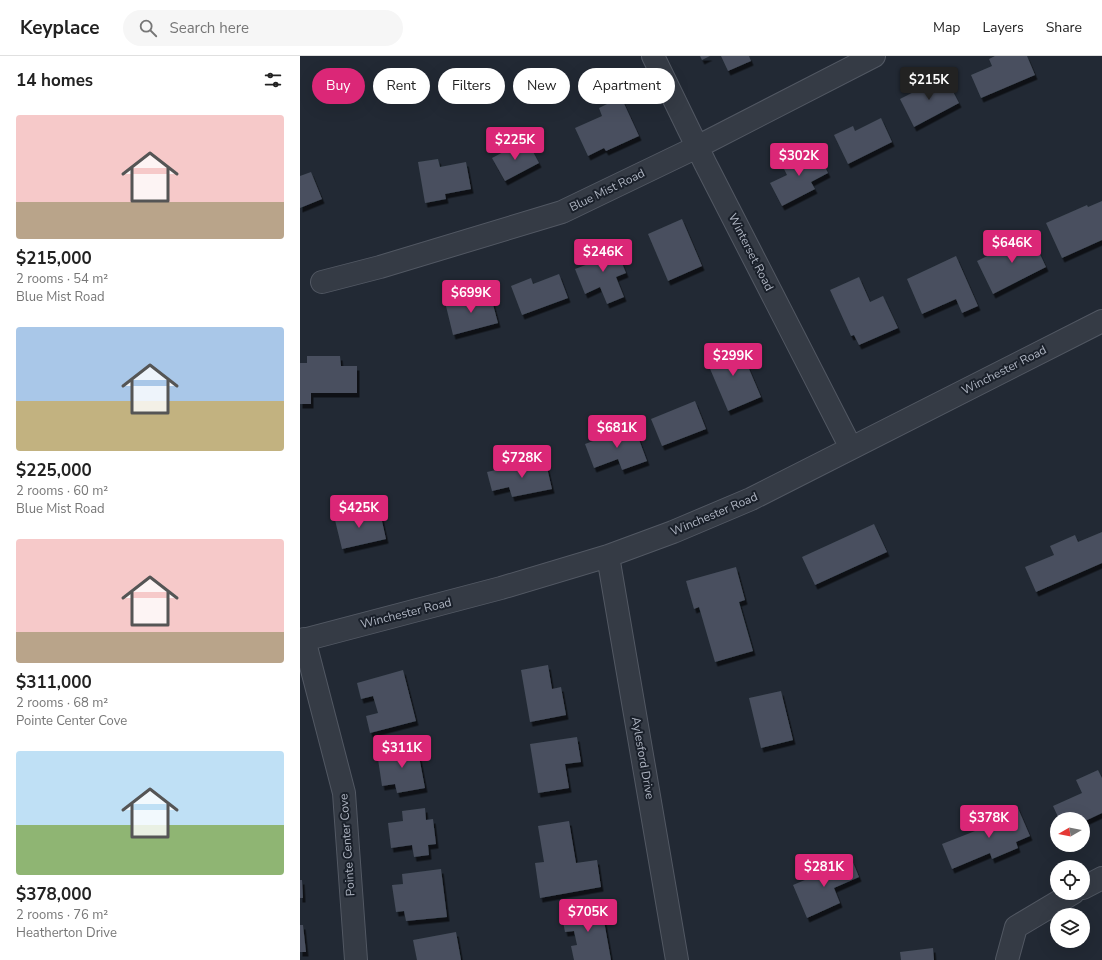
<!DOCTYPE html>
<meta charset="utf-8">
<style>
:root{--surface:#fff;--page:#f6f6f6;--text:#222;--muted:#767676;--line:#e0e0e0;--accent:#db2777}
body{margin:0;font-family:"Nunito Sans",sans-serif;background:var(--page);color:var(--text);height:100vh;display:flex;flex-direction:column;font-size:15px;white-space:nowrap}
*{box-sizing:border-box;margin:0}
p{font-size:13px;color:var(--muted)}
.icon{flex:none;width:22px;height:22px;fill:none;stroke:currentColor;stroke-width:2;stroke-linecap:round;stroke-linejoin:round}
.map{position:relative;flex:1;overflow:hidden}
.details{display:flex;flex-direction:column;background:var(--surface);width:300px}
.details>*{flex:none}
.top-card{position:absolute;left:12px;top:12px;width:380px;height:36px;display:flex;gap:8px}
.needle{width:26px;rotate:261deg}
.buttons{position:absolute;left:750px;top:756px;display:grid;gap:8px}
.buttons a{display:grid;place-items:center;width:40px;height:40px;border-radius:50%;background:var(--surface);box-shadow:0 4px 16px #0002;font-size:20px}
.price{position:absolute;translate:-50% -34px;padding:0 9px;border-radius:4px;background:var(--accent);color:#fff;font-size:13px;line-height:26px;filter:drop-shadow(0 1px 2px #0008)}
.price::after{content:'';position:absolute;left:50%;top:24px;width:12px;height:9px;margin-left:-6px;background:inherit;clip-path:polygon(0 0,100% 0,50% 100%)}
.price.current{background:#222;color:#fff}
ul{padding:0;list-style:none}
li{display:grid;align-content:center;gap:8px;height:212px;padding:0 16px}
li span{display:grid;place-items:center;height:124px;border-radius:4px;color:#555}
li>.icon{margin-inline-start:auto}
span .icon{width:72px;height:72px;fill:#fffc;stroke-width:1}
li b{font-size:17px}
h2{display:flex;justify-content:space-between;align-items:center;height:48px;padding:0 16px;font-size:17px}
.chip{padding:0 14px;border-radius:18px;background:var(--surface);box-shadow:0 4px 16px #0002;font-size:14px;line-height:36px}
.chip.current{background:var(--accent);color:#fff}
header{display:flex;align-items:center;gap:24px;box-sizing:border-box;height:56px;padding:0 20px;background:var(--surface);border-bottom:1px solid var(--line)}
header strong{font-size:19px}
nav{display:flex;gap:22px;margin-inline-start:auto;font-size:14px}
.search{width:280px;height:36px;background:var(--page);display:flex;align-items:center;gap:10px;box-sizing:border-box;padding:0 14px;border-radius:22px;color:var(--muted);font-size:15px}
main{display:flex;flex:1;min-height:0}
.map>svg:first-child{display:block}
.building{fill:#48505e;filter:url(#shadow)}
.lines{fill:none;stroke-linecap:round;stroke-linejoin:round}
.minor-casing{stroke:#525863;stroke-width:24}
.minor{stroke:#353b45;stroke-width:22}
.labels{text-anchor:middle;dominant-baseline:central;stroke-width:4;stroke-linejoin:round;paint-order:stroke}
.street-label{font-size:12px;fill:#afb5c2;stroke:#1a202a}
</style>
<header>
<strong>Keyplace</strong>
<div class="search"><svg class="icon" aria-label="search" viewBox="0 0 24 24"><circle cx="10" cy="10" r="6"/><path d="M15 15l6 6"/></svg>Search here</div>
<nav><a>Map</a><a>Layers</a><a>Share</a></nav>
</header>
<main>
<section class="details">
<h2>14 homes<svg class="icon" aria-label="filters" viewBox="0 0 24 24"><path d="M4 7h16M4 17h16"/><circle cx="9" cy="7" r="2"/><circle cx="15" cy="17" r="2"/></svg></h2>
<ul>
<li><span style="background:linear-gradient(#f6c9c9 70%,#b9a48a 0)"><svg class="icon" aria-label="home" viewBox="0 0 24 24"><path d="M3 11l9-7 9 7M6 9v11h12V9"/></svg></span><div><b>$215,000</b><p>2 rooms · 54 m²</p><p>Blue Mist Road</p></div></li>
<li><span style="background:linear-gradient(#a9c7e8 60%,#c2b280 0)"><svg class="icon" aria-label="home" viewBox="0 0 24 24"><path d="M3 11l9-7 9 7M6 9v11h12V9"/></svg></span><div><b>$225,000</b><p>2 rooms · 60 m²</p><p>Blue Mist Road</p></div></li>
<li><span style="background:linear-gradient(#f6c9c9 75%,#b9a48a 0)"><svg class="icon" aria-label="home" viewBox="0 0 24 24"><path d="M3 11l9-7 9 7M6 9v11h12V9"/></svg></span><div><b>$311,000</b><p>2 rooms · 68 m²</p><p>Pointe Center Cove</p></div></li>
<li><span style="background:linear-gradient(#bfe0f5 60%,#8fb573 0)"><svg class="icon" aria-label="home" viewBox="0 0 24 24"><path d="M3 11l9-7 9 7M6 9v11h12V9"/></svg></span><div><b>$378,000</b><p>2 rooms · 76 m²</p><p>Heatherton Drive</p></div></li>
</ul>
</section>
<div class="map">
<svg width="802" height="904" viewBox="0 0 802 904">
<defs>
<filter id="shadow"><feDropShadow dx="2.5" dy="4.5" stdDeviation="0" flood-color="#0009"/></filter>
</defs>
<rect width="100%" height="100%" fill="#222934"/>
<path class="building" d="M400 0H410L402 4Z
M421 0H449L451 5 428 15Z
M695 0H727L735 19 681 42 671 19 692 10 689 3Z
M645 20 659 47 614 71 600 43Z
M321 41 339 80 306 95 304 92 288 100 275 72 302 60 299 52Z
M581 62 592 86 548 108 534 79 553 70 555 75Z
M222 86 225 93 230 90 239 107 205 125 192 102Z
M516 93 528 117 511 126 515 133 482 150 470 127 487 119 482 109Z
M138 103 140 111 166 106 171 133 145 138 146 143 125 147 118 106Z
M11 116 22 143 0 152V120Z
M802 145V184L762 202 746 167 787 149 788 151Z
M382 163 402 210 368 225 348 178Z
M731 179 746 211 693 238 677 205Z
M314 187 326 217 316 221 324 241 307 248 300 231 285 238 275 213 291 207 287 198Z
M656 200 678 250 662 257 656 243 622 258 607 223Z
M259 218 268 242 222 259 211 230 231 222 233 228Z
M559 221 570 246 583 240 598 272 559 289 554 279 551 280 530 234Z
M174 239 176 245 191 241 198 267 153 279 145 246Z
M438 287 461 341 428 355 405 301Z
M7 300H40L41 310H57V337H11V348H0V307H7Z
M395 345 406 373 362 390 351 363Z
M334 370 347 405 322 414 318 403 294 412 285 388Z
M245 403 252 433 212 441 209 431 192 435 187 416Z
M52 456 53 462 80 456 86 483 42 493 34 460Z
M574 468 587 496 515 529 502 501Z
M802 477V507L736 536 725 511 754 499 750 490 775 479 778 486 802 476Z
M436 511 445 544 439 546 453 595 415 606 399 551 394 553 386 525Z
M248 609 252 633 261 631 266 659 230 666 221 614Z
M103 614 116 665 70 677 66 660 78 657 73 640 61 643 57 627Z
M481 635 493 684 461 692 449 642Z
M277 681 281 706 265 708 269 732 238 737 230 688Z
M111 686 113 696 118 695 125 732 97 737 95 728 82 730 78 703 90 700 88 690Z
M798 714 802 722V757L783 766V763H759L753 750 782 737 776 724Z
M717 750 730 780 716 786 718 792 692 803 690 797 652 813 642 788 698 766 693 754 699 751 701 756Z
M125 752 126 764 133 763 136 788 128 789 129 799 114 801 112 789 91 792 88 767 103 765 102 755Z
M269 765 276 807 297 804 301 831 240 842 235 807 244 806 238 770Z
M552 804 559 821 534 832 540 847 507 862 493 829Z
M141 813 147 861 106 865 104 855 96 856 92 829 103 828 102 818Z
M0 824H2L3 842H0Z
M301 848 311 904H274L271 890 277 889 274 875 265 876 261 855Z
M0 869H3L6 896H0Z
M156 876 161 904H117L113 884Z
M633 892 634 904H601L600 896Z"/>
<g class="lines">
<defs>
<path id="minor" d="M353 0 405 107 551 392
M22 226 80 211 262 156 397 91 574 0
M308 500 377 904
M4 583 44 737 56 904
M0 585 201 532 308 500 373 476 451 443 802 265
M783 832 802 822
M707 904 716 871 773 837"/>
</defs>
<use href="#minor" class="minor-casing"/>
<use href="#minor" class="minor"/>
</g>
<g class="labels">
<g class="street-label">
<text transform="translate(307 134) rotate(-26)">Blue Mist Road</text>
<text transform="translate(451 196) rotate(63)">Winterset Road</text>
<text transform="translate(704 314) rotate(-27)">Winchester Road</text>
<text transform="translate(414 458) rotate(-23)">Winchester Road</text>
<text transform="translate(106 557) rotate(-14)">Winchester Road</text>
<text transform="translate(343 702) rotate(80)">Aylesford Drive</text>
<text transform="translate(47 789) rotate(-94)">Pointe Center Cove</text>
</g>
</g>
</svg>
<div class="buttons">
<a><svg class="needle" viewBox="-14 -14 28 28"><path d="M0-13l5 13h-10z" fill="#e53935"/><path d="M0 13l5-13h-10z" fill="#767676"/></svg></a>
<a><svg class="icon" aria-label="locate" viewBox="0 0 24 24"><circle cx="12" cy="12" r="6"/><path d="M12 2v4M12 18v4M2 12h4M18 12h4"/></svg></a>
<a><svg class="icon" aria-label="layers" viewBox="0 0 24 24"><path d="M12 4l9 5-9 5-9-5zM3 14l9 5 9-5"/></svg></a>
</div>
<b class="price current" style="left:629px;top:45px">$215K</b>
<b class="price" style="left:215px;top:105px">$225K</b>
<b class="price" style="left:499px;top:121px">$302K</b>
<b class="price" style="left:712px;top:208px">$646K</b>
<b class="price" style="left:303px;top:217px">$246K</b>
<b class="price" style="left:171px;top:258px">$699K</b>
<b class="price" style="left:433px;top:321px">$299K</b>
<b class="price" style="left:317px;top:393px">$681K</b>
<b class="price" style="left:222px;top:423px">$728K</b>
<b class="price" style="left:59px;top:473px">$425K</b>
<b class="price" style="left:102px;top:713px">$311K</b>
<b class="price" style="left:689px;top:783px">$378K</b>
<b class="price" style="left:524px;top:832px">$281K</b>
<b class="price" style="left:288px;top:877px">$705K</b>
<div class="top-card">
<a class="chip current">Buy</a>
<a class="chip">Rent</a>
<a class="chip">Filters</a>
<a class="chip">New</a>
<a class="chip">Apartment</a>
</div>
</div>
</main>
